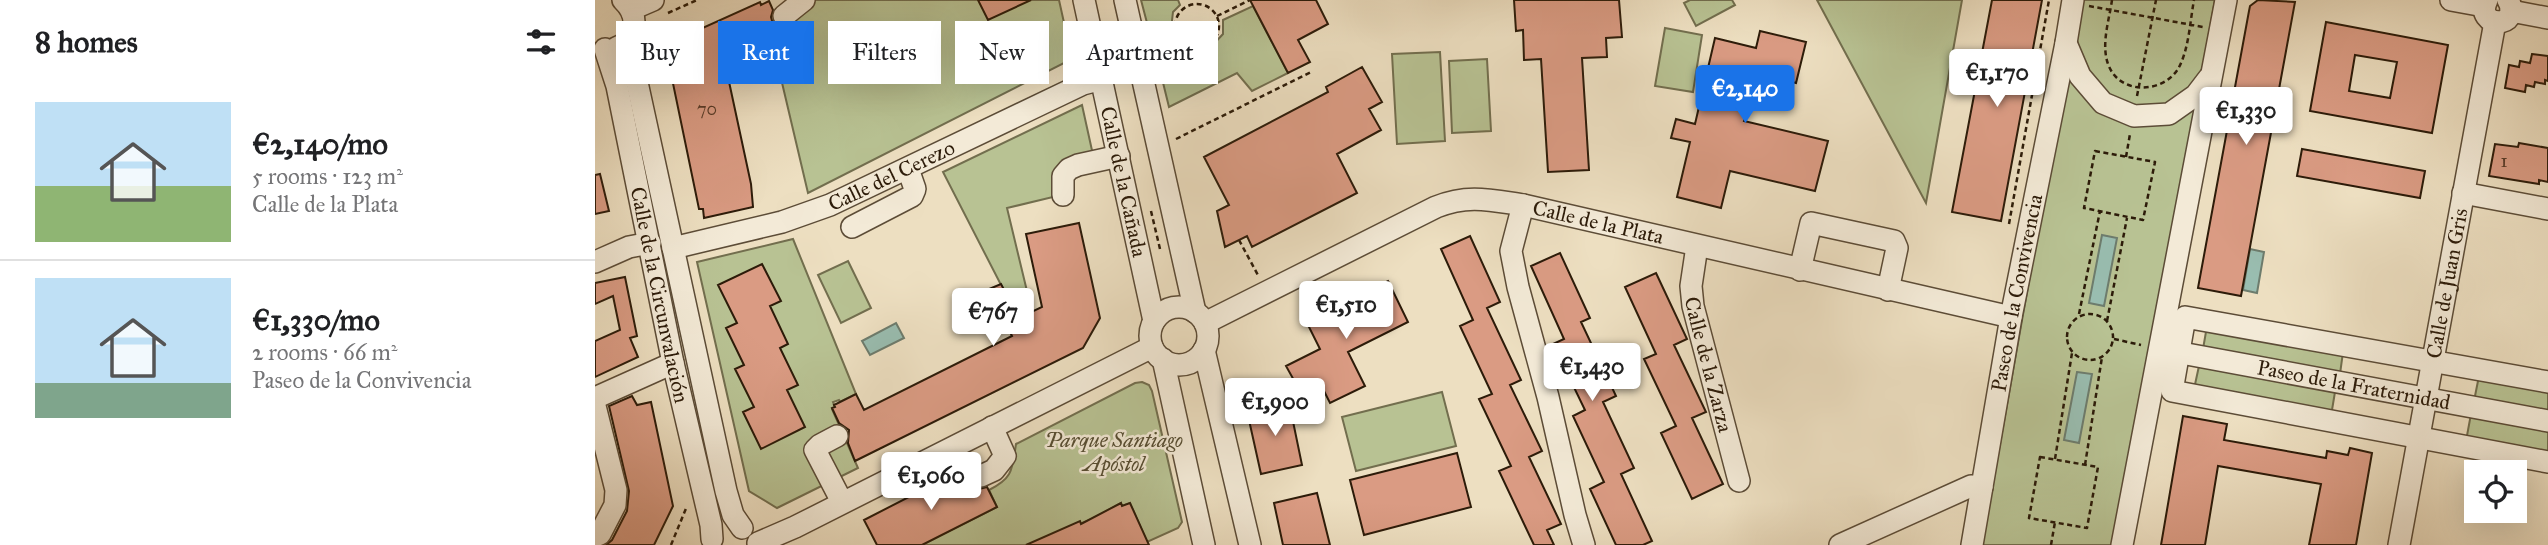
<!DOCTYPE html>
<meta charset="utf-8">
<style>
:root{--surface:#fff;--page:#f6f6f6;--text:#202124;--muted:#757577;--line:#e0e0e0;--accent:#1a73e8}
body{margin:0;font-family:"IM FELL Great Primer",serif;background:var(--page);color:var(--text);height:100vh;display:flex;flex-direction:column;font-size:26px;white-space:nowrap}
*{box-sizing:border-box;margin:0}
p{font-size:23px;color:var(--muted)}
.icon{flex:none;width:38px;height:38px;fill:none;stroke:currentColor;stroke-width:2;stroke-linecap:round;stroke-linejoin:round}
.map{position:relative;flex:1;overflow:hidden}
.details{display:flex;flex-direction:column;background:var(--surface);width:595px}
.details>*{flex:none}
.banner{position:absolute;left:21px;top:21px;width:665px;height:63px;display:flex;gap:14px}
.controls{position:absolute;left:1869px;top:460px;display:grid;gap:14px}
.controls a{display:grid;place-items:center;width:63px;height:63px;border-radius:0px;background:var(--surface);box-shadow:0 7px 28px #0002;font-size:35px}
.price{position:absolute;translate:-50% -60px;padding:0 16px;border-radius:7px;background:#fff;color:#222;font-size:23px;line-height:46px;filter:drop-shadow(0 2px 4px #0008)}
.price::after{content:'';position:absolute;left:50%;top:42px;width:21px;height:16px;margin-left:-10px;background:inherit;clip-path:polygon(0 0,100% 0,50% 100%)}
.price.active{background:var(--accent);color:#fff}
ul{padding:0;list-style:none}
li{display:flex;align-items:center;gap:21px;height:175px;padding:0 35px}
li+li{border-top:2px solid var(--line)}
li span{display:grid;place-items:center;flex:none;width:196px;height:140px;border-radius:0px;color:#555}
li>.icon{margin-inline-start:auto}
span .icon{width:84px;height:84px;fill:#fffc;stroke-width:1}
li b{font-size:30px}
h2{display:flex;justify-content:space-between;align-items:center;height:84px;padding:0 35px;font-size:30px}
.chip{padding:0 24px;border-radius:0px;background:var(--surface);box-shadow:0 7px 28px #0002;font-size:24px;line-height:63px}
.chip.active{background:var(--accent);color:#fff}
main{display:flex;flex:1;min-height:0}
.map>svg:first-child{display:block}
.green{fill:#b8c293;stroke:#726e4e;stroke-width:2}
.water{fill:#99bdb0;stroke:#6d7c6d;stroke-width:2}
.building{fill:#da9b83;stroke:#2c1b09;stroke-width:2;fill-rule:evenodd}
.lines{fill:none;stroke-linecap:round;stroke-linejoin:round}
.minor-casing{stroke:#5c4c37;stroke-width:24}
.path{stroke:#2c1b09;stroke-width:2.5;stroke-dasharray:5 3.5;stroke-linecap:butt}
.minor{stroke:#f3ead7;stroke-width:21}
.labels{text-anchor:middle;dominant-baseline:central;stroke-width:5;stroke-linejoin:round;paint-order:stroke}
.number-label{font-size:18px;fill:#583b28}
.street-label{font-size:21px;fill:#2c1b09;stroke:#f3ead7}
.park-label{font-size:21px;font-style:italic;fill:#564d32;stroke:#f3ead7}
</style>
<main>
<section class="details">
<h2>8 homes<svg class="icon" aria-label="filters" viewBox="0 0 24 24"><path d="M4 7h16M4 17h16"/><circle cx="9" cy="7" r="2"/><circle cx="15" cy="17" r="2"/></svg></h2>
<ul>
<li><span style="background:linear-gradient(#bfe0f5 60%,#8fb573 0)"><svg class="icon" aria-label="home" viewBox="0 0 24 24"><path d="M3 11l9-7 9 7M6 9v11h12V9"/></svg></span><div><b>€2,140/mo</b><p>5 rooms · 123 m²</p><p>Calle de la Plata</p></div></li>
<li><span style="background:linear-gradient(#bfe0f5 75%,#7fa58c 0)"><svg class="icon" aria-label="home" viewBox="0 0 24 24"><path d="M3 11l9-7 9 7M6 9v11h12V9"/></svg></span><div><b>€1,330/mo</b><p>2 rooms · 66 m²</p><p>Paseo de la Convivencia</p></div></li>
</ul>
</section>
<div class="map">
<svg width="1953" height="545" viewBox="0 0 1953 545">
<rect width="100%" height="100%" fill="#eddfc1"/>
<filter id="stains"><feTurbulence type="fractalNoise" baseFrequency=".00286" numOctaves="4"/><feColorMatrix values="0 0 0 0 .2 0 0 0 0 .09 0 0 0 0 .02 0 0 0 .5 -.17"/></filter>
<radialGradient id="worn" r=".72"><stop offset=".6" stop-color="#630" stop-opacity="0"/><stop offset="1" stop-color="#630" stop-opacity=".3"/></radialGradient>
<path class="green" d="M218 0H464L477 59 213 193 184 70 210 57 193 22Z
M546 0H583L585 5 578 12 576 29 556 38Z
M1095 0H1137L1140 5 1101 26 1089 3Z
M1222 0H1367L1331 203Z
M1484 0H1620L1521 545H1387Z
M658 6 693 73 657 91 642 73 574 107 561 54 583 44 596 50 614 49 628 34V20Z
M1070 28 1107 35 1098 92 1060 86Z
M845 52 850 141 802 144 797 54Z
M892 59 896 131 857 133 854 61Z
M487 105 498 155 462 170 457 181 458 197 412 208 437 312 423 318 348 172Z
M198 239 261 394 245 402 244 400 238 402 240 407 237 409 263 468 182 508 154 491 102 262Z
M253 261 276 308 246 323 223 275Z
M1612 326 1748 352 1745 374 1608 349Z
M1604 366 1740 392 1736 416 1599 389Z
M1884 376 1953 388V414L1879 401Z
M547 382 554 385 557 391 587 522 583 528 552 542 535 503 527 506 526 503 497 519 432 545H327L402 507 394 490C418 478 417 470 421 444L540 383Z
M847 392 861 446 761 471 747 417Z
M1876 414 1953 429V457L1871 441Z"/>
<path class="water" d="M1507 235 1522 238 1509 306 1494 303Z
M1655 249 1669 252 1662 293 1648 290Z
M301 323 309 338 275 355 267 341Z
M1482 372 1497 374 1484 443 1469 440Z"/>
<path class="building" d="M383 0H436L393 20Z
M655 0H721L733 24 703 40 715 62 693 73Z
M919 0H1024L1027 37 1011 38 1012 57 987 58 994 170 953 172 946 59 929 60 928 30 921 31Z
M1397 0H1447L1406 221 1357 212Z
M1663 0 1700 2 1646 296 1603 288 1654 11 1655 6Z
M174 1 178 10 176 17 178 24 186 29 195 46 187 50 188 53 133 77 156 184 158 207 109 218 108 209H104L75 69 92 35 165 2 166 5Z
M1731 22 1853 45 1837 133 1715 111ZM1760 55 1802 62 1795 98 1754 91Z
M1165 31 1211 42 1201 83 1161 74 1149 121 1233 141 1220 191 1135 171 1126 208 1082 197 1095 142 1076 138 1081 119 1100 124 1120 38 1161 48Z
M1937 54 1953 56V81L1950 80V84L1940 82 1939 87 1931 85 1930 92 1910 88 1914 65 1924 67 1925 61 1935 63Z
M767 67 787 102 774 109 786 130 742 154 762 193 657 247 652 236 630 247 622 211 634 205 609 157 733 92 731 87Z
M1924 143 1953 148V182L1944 180V184L1894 176 1900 144 1923 147Z
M1707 149 1830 171 1825 198 1702 176Z
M5 174 14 211 0 214V175Z
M484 223 505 318 488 348 260 461 253 443 254 430 244 423 237 408 240 407 239 405 261 394 269 410 417 336 394 289 406 284 424 318 447 307 431 234Z
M875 236 905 302 892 308 926 380 915 385 947 451 934 457 966 524 952 530 959 545H939L904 471 916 466 884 399 897 394 865 326 878 320 846 249Z
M965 253 995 318 986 322 1021 396 1008 402 1039 468 1026 474 1057 541 1048 545H1021L995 489 1009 482 978 416 990 410 958 344 969 339 936 266Z
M167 264 186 301 175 306 193 344 185 348 203 385 192 390 210 427 166 449 148 412 159 407 140 369 149 365 131 328 142 323 123 285Z
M1061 273 1092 339 1079 345 1111 412 1097 418 1128 484 1097 499 1066 433 1081 426 1049 359 1061 354 1030 287Z
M30 277 42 336 35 338 43 357 0 377V341L25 330 18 296 0 304V283Z
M793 281 813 322 753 352 770 386 735 403 725 383 706 393 691 366 725 349 711 321Z
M37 396 42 405 56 402 78 506 59 545H11L17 540 32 511 34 491 14 406Z
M694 402 707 465 666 474 652 411Z
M1588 416 1632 424 1629 440 1731 458 1732 451 1753 455 1755 448 1777 453 1761 545H1714L1726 484 1623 466 1610 545H1566Z
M862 453 876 507 769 535 755 480Z
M380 463 373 474 374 482 384 489 392 487 402 507 327 545H282L269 520Z
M722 493 735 545H688L679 503Z
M526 503 527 506 535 503 554 545H431L485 521 486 524Z"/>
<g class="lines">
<defs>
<g id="minor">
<path id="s1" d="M489 0 559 321"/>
<path d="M530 0 600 312"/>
<path d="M1856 0 1889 6"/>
<path d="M1892 0C1878 29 1929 29 1913 0"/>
<path d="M37 9 58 0"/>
<path d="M1916 11 1953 18"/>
<path d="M189 16 209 0"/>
<path d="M33 41 131 491 138 515 147 528"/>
<path d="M1471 43 1485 76 1508 103 1539 116 1574 114 1601 95 1614 78"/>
<path d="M21 48C44 39 44 15 28 0"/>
<path id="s2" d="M10 49 22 86 78 363 116 525 117 539"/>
<path d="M1868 193 1953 209"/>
<path d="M468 195V176L474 169 483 165 524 156"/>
<path d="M928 205 916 251 923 287 953 397 980 515 989 545"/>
<path d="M257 227 317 196 320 189 313 169"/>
<path id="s3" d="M1102 246 1096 286 1098 306 1144 481"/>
<path id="s4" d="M78 248 187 222 235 205 488 84 507 79"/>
<path d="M0 262 34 247 55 243"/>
<path d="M1205 270 1216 223 1299 241 1302 248 1293 290"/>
<circle cx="584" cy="336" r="29"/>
<path id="s5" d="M610 323 841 207C873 194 895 200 928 205L1416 317"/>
<path d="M609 350 655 545"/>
<path id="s6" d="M1570 350 1953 421"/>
<path d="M568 359 609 545"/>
<path d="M1953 382 1590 317 1577 391 1953 462"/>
<path d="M0 398 78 363"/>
<path d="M0 406 21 490 20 505 5 534 0 536"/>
<path d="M242 436 225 445 220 450 247 502"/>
<path d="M386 476 399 470 410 456 397 427"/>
<path d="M163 543 200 527 557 347"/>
<path d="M1245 545 1376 486 1387 487"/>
<path id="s7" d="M1377 545 1416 317 1471 43 1478 0"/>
<path d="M1527 545 1631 0"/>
<path id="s8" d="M1804 545 1900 22"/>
</g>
</defs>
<use href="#minor" class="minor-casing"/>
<path class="path" d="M1517 0C1514 21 1506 44 1513 64 1524 95 1567 94 1583 69 1594 50 1595 21 1599 0
M580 26a22 22 0 1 1 44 0a22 22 0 1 1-44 0Z
M1494 6 1608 27
M73 13 102 0
M622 16 655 0
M558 40 580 30
M559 50 585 39
M1542 96 1561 0
M581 139 716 72
M1500 151 1560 162 1548 220 1489 208Z
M1531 157 1535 134
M556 211 565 249
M1414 224 1454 0
M644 240 664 277
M1472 337a23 23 0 1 1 46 0a23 23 0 1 1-46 0Z
M1484 314 1505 211
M1512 321 1532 218
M1519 339 1546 345
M1445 457 1503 467 1492 528 1434 518Z
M1460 459 1477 353
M1490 465 1507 357
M76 545 92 506
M1456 545 1460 522"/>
<use href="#minor" class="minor"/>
</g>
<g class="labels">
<g class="number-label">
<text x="112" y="109">70</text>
<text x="1909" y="161">1</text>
</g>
<g class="street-label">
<text stroke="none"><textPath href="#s4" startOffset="231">Calle del Cerezo</textPath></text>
<text stroke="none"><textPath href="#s1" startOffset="186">Calle de la Cañada</textPath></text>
<text stroke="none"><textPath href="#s5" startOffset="424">Calle de la Plata</textPath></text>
<text stroke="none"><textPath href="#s8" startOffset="266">Calle de Juan Gris</textPath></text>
<text stroke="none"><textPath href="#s2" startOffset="252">Calle de la Circunvalación</textPath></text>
<text stroke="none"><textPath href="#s7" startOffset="256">Paseo de la Convivencia</textPath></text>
<text stroke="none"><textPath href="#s3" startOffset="121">Calle de la Zarza</textPath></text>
<text stroke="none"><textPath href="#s6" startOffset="192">Paseo de la Fraternidad</textPath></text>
</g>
<g class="park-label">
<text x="519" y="440">Parque Santiago<tspan x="519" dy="24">Apóstol</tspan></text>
</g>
</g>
<rect width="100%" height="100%" filter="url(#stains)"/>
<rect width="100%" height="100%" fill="url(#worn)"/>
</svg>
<div class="controls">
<a><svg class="icon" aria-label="locate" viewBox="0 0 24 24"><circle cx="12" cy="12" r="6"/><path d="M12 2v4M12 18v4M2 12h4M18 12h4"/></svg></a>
</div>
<b class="price" style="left:1402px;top:109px">€1,170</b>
<b class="price active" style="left:1150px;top:125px">€2,140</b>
<b class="price" style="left:1651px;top:147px">€1,330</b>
<b class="price" style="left:751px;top:341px">€1,510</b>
<b class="price" style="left:398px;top:348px">€767</b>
<b class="price" style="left:997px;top:403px">€1,430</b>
<b class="price" style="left:680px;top:438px">€1,900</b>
<b class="price" style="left:336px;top:512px">€1,060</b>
<div class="banner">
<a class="chip">Buy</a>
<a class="chip active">Rent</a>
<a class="chip">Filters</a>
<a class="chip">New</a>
<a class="chip">Apartment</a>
</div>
</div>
</main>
